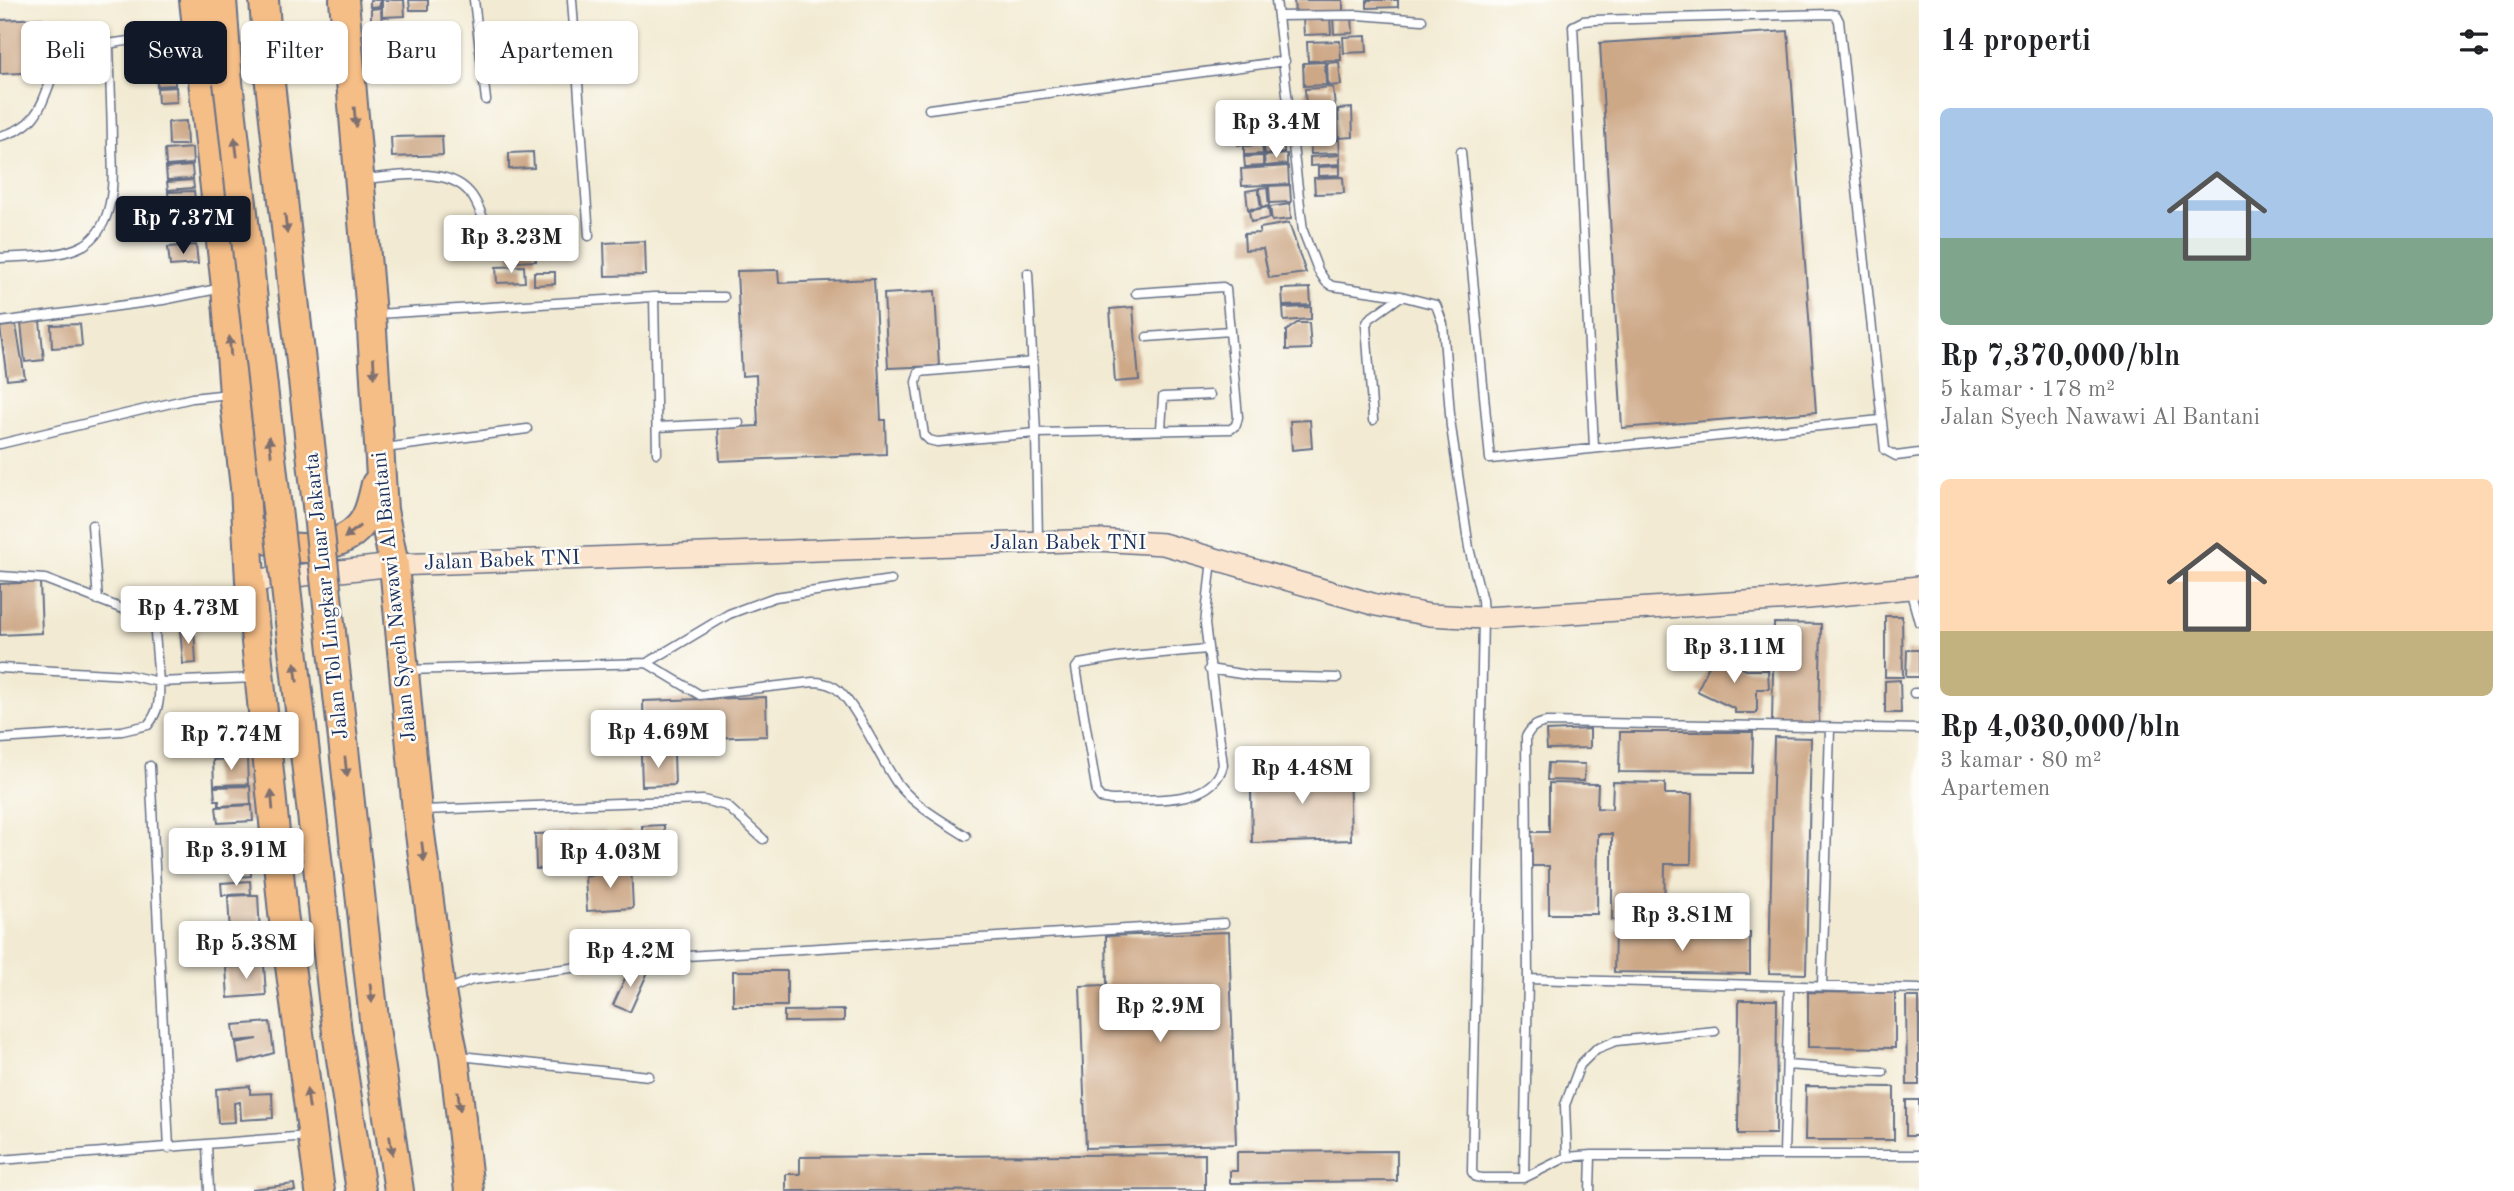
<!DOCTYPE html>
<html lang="id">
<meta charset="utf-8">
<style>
:root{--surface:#fff;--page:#f6f6f6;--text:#202124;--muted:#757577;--accent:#111827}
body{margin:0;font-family:"Old Standard TT",serif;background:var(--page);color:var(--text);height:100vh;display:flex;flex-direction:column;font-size:26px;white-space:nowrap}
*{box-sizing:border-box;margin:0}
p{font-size:23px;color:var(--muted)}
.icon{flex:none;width:38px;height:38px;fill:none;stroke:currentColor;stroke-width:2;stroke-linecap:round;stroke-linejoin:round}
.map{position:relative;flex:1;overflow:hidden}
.sheet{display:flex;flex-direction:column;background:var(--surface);width:595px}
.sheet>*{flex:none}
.guide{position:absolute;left:21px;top:21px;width:665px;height:63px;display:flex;gap:14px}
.price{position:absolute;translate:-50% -60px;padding:0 16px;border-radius:7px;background:#fff;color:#222;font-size:23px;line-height:46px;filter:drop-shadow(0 2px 4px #0008)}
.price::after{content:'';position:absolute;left:50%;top:42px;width:21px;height:16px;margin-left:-10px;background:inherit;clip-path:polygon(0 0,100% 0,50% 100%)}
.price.selected{background:var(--accent);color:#fff}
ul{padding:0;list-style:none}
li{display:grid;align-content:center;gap:14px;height:371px;padding:0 21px}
li span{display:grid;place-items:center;height:217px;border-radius:10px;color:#555}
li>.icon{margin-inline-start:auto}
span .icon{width:126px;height:126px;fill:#fffc;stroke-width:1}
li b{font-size:30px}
h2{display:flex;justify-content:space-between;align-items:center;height:84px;padding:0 21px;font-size:30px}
.chip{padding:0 24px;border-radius:10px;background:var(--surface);box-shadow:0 2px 5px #0004;font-size:24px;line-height:63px}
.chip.selected{background:var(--accent);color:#fff}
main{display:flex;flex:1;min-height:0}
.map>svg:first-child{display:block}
.building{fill:#cda887}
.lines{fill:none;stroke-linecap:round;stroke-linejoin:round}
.lane-casing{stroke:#667087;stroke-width:11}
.secondary-casing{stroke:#667087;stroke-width:24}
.highway-casing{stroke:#667087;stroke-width:32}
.lane{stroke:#fff;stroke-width:8}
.secondary{stroke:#fbe5cf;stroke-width:21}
.highway{stroke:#f6be87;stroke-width:28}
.highway-bridge-casing{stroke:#667087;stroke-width:32;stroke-linecap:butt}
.highway-bridge{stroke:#f6be87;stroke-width:28}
.oneway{fill:#7e6f70}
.labels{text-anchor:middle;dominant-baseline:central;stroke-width:5;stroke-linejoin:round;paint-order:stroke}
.street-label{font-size:21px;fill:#1b2f5e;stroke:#fdfcf7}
</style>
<main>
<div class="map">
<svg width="1919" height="1191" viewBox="0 0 1919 1191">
<rect width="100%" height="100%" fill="#fdfcf7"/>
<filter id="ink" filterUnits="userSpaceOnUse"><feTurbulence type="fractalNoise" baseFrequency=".0143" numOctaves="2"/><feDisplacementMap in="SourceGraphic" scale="14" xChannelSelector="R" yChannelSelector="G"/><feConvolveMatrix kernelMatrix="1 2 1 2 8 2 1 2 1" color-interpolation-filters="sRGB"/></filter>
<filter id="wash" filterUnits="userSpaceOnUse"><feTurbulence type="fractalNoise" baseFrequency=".00686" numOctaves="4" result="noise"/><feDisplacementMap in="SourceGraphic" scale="28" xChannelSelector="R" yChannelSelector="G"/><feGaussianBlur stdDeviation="1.57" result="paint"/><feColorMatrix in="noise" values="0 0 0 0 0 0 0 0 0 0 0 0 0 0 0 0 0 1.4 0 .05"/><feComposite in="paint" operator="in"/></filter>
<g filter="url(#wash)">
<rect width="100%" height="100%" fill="#f2ead2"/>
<g id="blocks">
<path class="building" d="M370 0H380V6L370 7Z
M382 0H404L405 16 382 17Z
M409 0H428V10H410Z
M1294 0H1343V12L1295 15Z
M1367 0H1398V7L1367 8Z
M381 8 382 32H371V9Z
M1352 16 1353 33 1334 34 1333 17Z
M1330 17 1331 34 1304 35 1303 18Z
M42 18 44 72 0 74V20Z
M1788 31 1816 412 1622 428 1600 43Z
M1366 36 1367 52 1344 53 1343 37Z
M1340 41 1341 60 1308 61 1307 42Z
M174 59 175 85 157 86 156 60Z
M1325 62 1326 85 1304 86 1303 63Z
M1339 62 1341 85 1328 86 1327 63Z
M176 87 177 102 158 103 157 88Z
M1333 87 1335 108 1306 109 1305 89Z
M1352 108 1353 137 1339 138 1338 109Z
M1323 110 1325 137 1310 138 1308 111Z
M1325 110H1336L1338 138H1326Z
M186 121 187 145H169L168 122Z
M1258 130 1259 143 1238 145 1237 131Z
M1285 130 1286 142 1262 143 1261 131Z
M442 136 443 155 392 157 391 137Z
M1339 140 1340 153 1311 154 1310 141Z
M1284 144V153L1265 154 1264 145Z
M1262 145 1263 154 1244 155V146Z
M192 148 193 164 166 166 165 150Z
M533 152 534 168 509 169V153Z
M1287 154V164L1265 166 1264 156Z
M1340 155V164L1310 166V157Z
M1263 156V166L1245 167 1244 157Z
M192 166 193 179 167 180 166 168Z
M1288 166 1289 184 1242 186 1241 169Z
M1340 166V175L1318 176V167Z
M1343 177 1344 193 1315 194 1314 178Z
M193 180 194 188 168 190 167 182Z
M1290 185 1291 202 1270 203 1269 186Z
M1267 187 1269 206 1262 207 1259 188Z
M1258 189 1261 208 1248 209 1246 191Z
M194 191 195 200 169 202 168 192Z
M196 202 197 211H193L194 231 181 232V240L165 241V223L178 222 177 212H168L167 203Z
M1290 204 1291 219 1272 221 1270 207Z
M1268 207 1270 218 1251 222 1249 211Z
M1289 223 1306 273 1269 278 1263 249 1245 250 1244 234 1260 233V228Z
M535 240 536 261 510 262 509 241Z
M645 241 646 275 605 276 604 243Z
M196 245 198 264 170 266 168 247Z
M524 266 525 282 497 283 496 267Z
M778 270 779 283 874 279 881 420H885L886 454 720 461 718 428 758 426 756 375 742 376 737 271Z
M534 272H555V284L534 285Z
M1310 288 1311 305 1283 306 1282 289Z
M935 291 939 366 888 368 884 294Z
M1133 307 1139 380 1115 382 1110 309Z
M1311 307V319L1284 321 1283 308Z
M40 321 44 360 25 362 21 323Z
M1297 323H1309L1311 349 1286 350V331Z
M80 324 82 346 52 348 51 325Z
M16 325 25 378 7 380 0 327Z
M1310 420 1312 448 1292 450 1290 421Z
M40 582 42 633 0 635V584Z
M1885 616H1902L1903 677H1885Z
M1774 623 1821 624 1819 725 1772 723Z
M194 628 196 663 183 664 180 629Z
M1907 650H1919V677H1906Z
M1714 655 1746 670H1768L1769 689H1757V713H1735V709L1697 691Z
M1900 680 1901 713H1885V681Z
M766 697 767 736 644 740 643 701Z
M242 721 243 738 210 740 209 723Z
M1590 729V748L1547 749 1546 731Z
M1620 732H1753L1752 773 1619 772Z
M1774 737 1811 738 1806 974 1769 973Z
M245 741 246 757 214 759 213 743Z
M674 754 675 785 642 786 641 755Z
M247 758 248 784 214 785 213 760Z
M1548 763 1585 764 1584 781 1547 780Z
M1349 767 1351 840 1252 843 1251 791 1264 790H1252V773L1284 772V790H1289L1288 769Z
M1613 782 1665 783V794H1692L1691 864H1665L1664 921 1612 920V834H1598L1597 914H1549V866H1532L1531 832H1549V783L1598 784 1597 808 1612 809Z
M250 786 251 804 219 806V800H215L214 787Z
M252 805 253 821 218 823 216 807Z
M664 825 665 862 643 863 642 826Z
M605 830 607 866 567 868 566 832Z
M631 831 633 863 617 864 616 832Z
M253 833 255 850 224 852 223 835Z
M564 833 565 868 536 869 535 834Z
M234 856V863L250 862 251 876 235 877 234 871 220 872 219 857Z
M631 866 633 908 587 911 585 877Z
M250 881 251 894 222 895 221 883Z
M249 895H258L260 934 230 936 228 896Z
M1615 931 1750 933V974L1614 972Z
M1229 932 1236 1144 1086 1148 1080 986 1107 985 1106 936Z
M225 938H247V964H226Z
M264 965 266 995 228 998 226 967Z
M631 965 648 972 630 1012 613 1005Z
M733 971H787V1006H733Z
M1808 992 1895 993V1048L1808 1047Z
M1906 997H1919V1085H1907Z
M1739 1000H1777L1776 1134H1738Z
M844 1010V1021L784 1022V1011Z
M270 1022 274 1053 239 1063 236 1043 258 1039 235 1041 233 1025Z
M250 1086V1094L272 1093 273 1118 241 1120 240 1102 234 1103 235 1122 218 1123 216 1089Z
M1806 1086 1894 1087V1140H1805Z
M1906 1100H1919V1136H1906Z
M1397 1151V1181L1230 1183V1171H1237V1152Z
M1205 1154V1190L786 1191V1174H800V1157Z
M294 1184 295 1191H252V1189Z"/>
</g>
</g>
<g filter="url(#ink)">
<use href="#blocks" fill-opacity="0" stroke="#667087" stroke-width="2"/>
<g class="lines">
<defs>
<path id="lane" d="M474 0 486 100
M572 0 589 236
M1276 0 1303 231 1318 270 1326 282 1332 286 1401 296 1436 305 1443 324 1451 427 1469 548 1482 600 1483 618 1472 1172 1476 1177 1482 1178H1524L1567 1157 1591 1155H1919
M1278 16 1359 15 1422 20
M929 109 1285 61
M0 136C34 128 40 110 51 80 53 73 56 66 61 61 80 42 165 37 193 34
M1461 152 1490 459 1881 420
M365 179C395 176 447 166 469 192 480 204 485 226 492 242
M0 258C28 256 59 258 84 245 97 237 104 224 108 211 114 191 113 167 112 147 112 113 110 79 109 45
M1028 273 1036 433 1038 541
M654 297 657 453
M377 314 654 297H724
M0 322 163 300 222 288
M1147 337 1230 331
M1033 362 919 372 916 382 924 435 929 440 937 442 1036 433 1231 429 1236 425 1238 417 1226 289 1223 287 1136 293
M1373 420 1366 325 1369 319 1401 296
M658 427 739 423
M1161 429 1163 397 1210 395
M0 444 192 398 229 394
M1594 447 1573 26 1583 21 1594 20 1831 14 1836 15 1839 21 1885 450 1896 456 1919 453
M385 448 527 429
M92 525 98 600
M0 576 45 579 154 621
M1910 589 1919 622
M247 614 154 621 159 682 254 678
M1207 649 1119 657 1079 664 1076 668 1097 793 1101 798 1111 800C1147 798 1212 808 1223 765L1205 624 1212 559
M647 663 700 695 813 682C820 682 827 683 834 687 854 699 881 761 897 783 915 806 941 820 966 836
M0 668 128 675 159 682C160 700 159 711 148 725L122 731 0 739
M1209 669 1254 676 1337 678
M407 670 647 663 729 614 775 597 891 580
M1914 693H1919
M150 766 169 1148
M422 810 703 800 727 806 763 839
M1528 979 1919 989
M1822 986 1830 729
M445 991 472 980 655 958 1224 923
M460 1056 649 1076
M1787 1065 1883 1072
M207 1145 209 1191
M1784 1153 1789 986
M1567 1157 1565 1105 1580 1065 1596 1049 1616 1041 1715 1031
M0 1160 308 1136
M1524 1178 1528 979 1526 737C1531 727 1536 724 1547 722L1919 729
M1590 1191 1591 1155"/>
<path id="secondary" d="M250 581 394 565 1097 540 1163 544 1376 605 1430 615 1483 618 1540 615 1808 598 1919 587"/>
<path id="highway" d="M194 0 226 287 234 394 245 487 250 581 283 913 320 1191
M222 0 228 82
M264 0 270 83
M344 0 371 314 383 510 394 565 417 811 441 993 454 1056 469 1191
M264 534C282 557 337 549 356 530 369 519 372 500 376 484
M375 1028 399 1191
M337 1032 361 1191"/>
</defs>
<use href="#lane" class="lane-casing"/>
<use href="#secondary" class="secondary-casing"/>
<use href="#highway" class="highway-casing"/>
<use href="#lane" class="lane"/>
<use href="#secondary" class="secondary"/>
<use href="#highway" class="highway"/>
<defs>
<path id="highway-bridge" d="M228 82 337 1032
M270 83 375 1028"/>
</defs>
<use href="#highway-bridge" class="highway-bridge-casing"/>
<use href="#highway-bridge" class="highway-bridge"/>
</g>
<defs><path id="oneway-solid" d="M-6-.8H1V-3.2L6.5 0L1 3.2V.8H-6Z" transform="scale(1.75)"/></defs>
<g class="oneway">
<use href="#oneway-solid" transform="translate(355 117) rotate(85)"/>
<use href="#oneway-solid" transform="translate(236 147) rotate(-97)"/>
<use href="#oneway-solid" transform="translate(286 224) rotate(84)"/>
<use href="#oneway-solid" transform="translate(230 346) rotate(-94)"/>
<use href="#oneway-solid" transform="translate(374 368) rotate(87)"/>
<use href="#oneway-solid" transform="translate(270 446) rotate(-97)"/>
<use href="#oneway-solid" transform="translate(352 532) rotate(142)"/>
<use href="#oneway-solid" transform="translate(296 672) rotate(-97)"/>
<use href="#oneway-solid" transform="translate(346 767) rotate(84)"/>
<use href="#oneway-solid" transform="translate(272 800) rotate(-95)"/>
<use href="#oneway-solid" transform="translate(423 852) rotate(83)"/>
<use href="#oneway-solid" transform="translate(371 993) rotate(84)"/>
<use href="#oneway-solid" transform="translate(308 1099) rotate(-98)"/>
<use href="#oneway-solid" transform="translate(459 1101) rotate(84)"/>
<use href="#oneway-solid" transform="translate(391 1145) rotate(81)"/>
</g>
</g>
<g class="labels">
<g class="street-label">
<text x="1068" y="543">Jalan Babek TNI</text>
<text transform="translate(502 561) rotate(-2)">Jalan Babek TNI</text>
<text transform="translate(327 596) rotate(-96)">Jalan Tol Lingkar Luar Jakarta</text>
<text transform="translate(395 597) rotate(-96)">Jalan Syech Nawawi Al Bantani</text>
</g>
</g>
</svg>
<b class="price" style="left:1276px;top:160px">Rp 3.4M</b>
<b class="price selected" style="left:183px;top:256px">Rp 7.37M</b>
<b class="price" style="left:511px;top:275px">Rp 3.23M</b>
<b class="price" style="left:188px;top:646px">Rp 4.73M</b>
<b class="price" style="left:1734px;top:685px">Rp 3.11M</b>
<b class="price" style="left:658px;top:770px">Rp 4.69M</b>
<b class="price" style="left:231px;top:772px">Rp 7.74M</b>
<b class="price" style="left:1302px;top:806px">Rp 4.48M</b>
<b class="price" style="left:236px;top:888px">Rp 3.91M</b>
<b class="price" style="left:610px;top:890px">Rp 4.03M</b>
<b class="price" style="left:1682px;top:953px">Rp 3.81M</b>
<b class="price" style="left:246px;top:981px">Rp 5.38M</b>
<b class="price" style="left:630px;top:989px">Rp 4.2M</b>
<b class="price" style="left:1160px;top:1044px">Rp 2.9M</b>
<div class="guide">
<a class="chip">Beli</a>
<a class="chip selected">Sewa</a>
<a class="chip">Filter</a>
<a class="chip">Baru</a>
<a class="chip">Apartemen</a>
</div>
</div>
<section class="sheet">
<h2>14 properti<svg class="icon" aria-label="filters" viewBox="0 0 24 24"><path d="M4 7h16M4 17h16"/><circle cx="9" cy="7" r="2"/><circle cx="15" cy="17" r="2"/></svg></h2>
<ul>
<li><span style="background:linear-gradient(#a9c7e8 60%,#7fa58c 0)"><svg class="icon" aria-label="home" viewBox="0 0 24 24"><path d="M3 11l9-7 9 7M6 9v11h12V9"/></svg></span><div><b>Rp 7,370,000/bln</b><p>5 kamar · 178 m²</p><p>Jalan Syech Nawawi Al Bantani</p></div></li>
<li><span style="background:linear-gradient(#ffd9b3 70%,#c2b280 0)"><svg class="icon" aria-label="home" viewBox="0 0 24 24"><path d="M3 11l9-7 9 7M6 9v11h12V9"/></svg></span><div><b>Rp 4,030,000/bln</b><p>3 kamar · 80 m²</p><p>Apartemen</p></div></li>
</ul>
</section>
</main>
